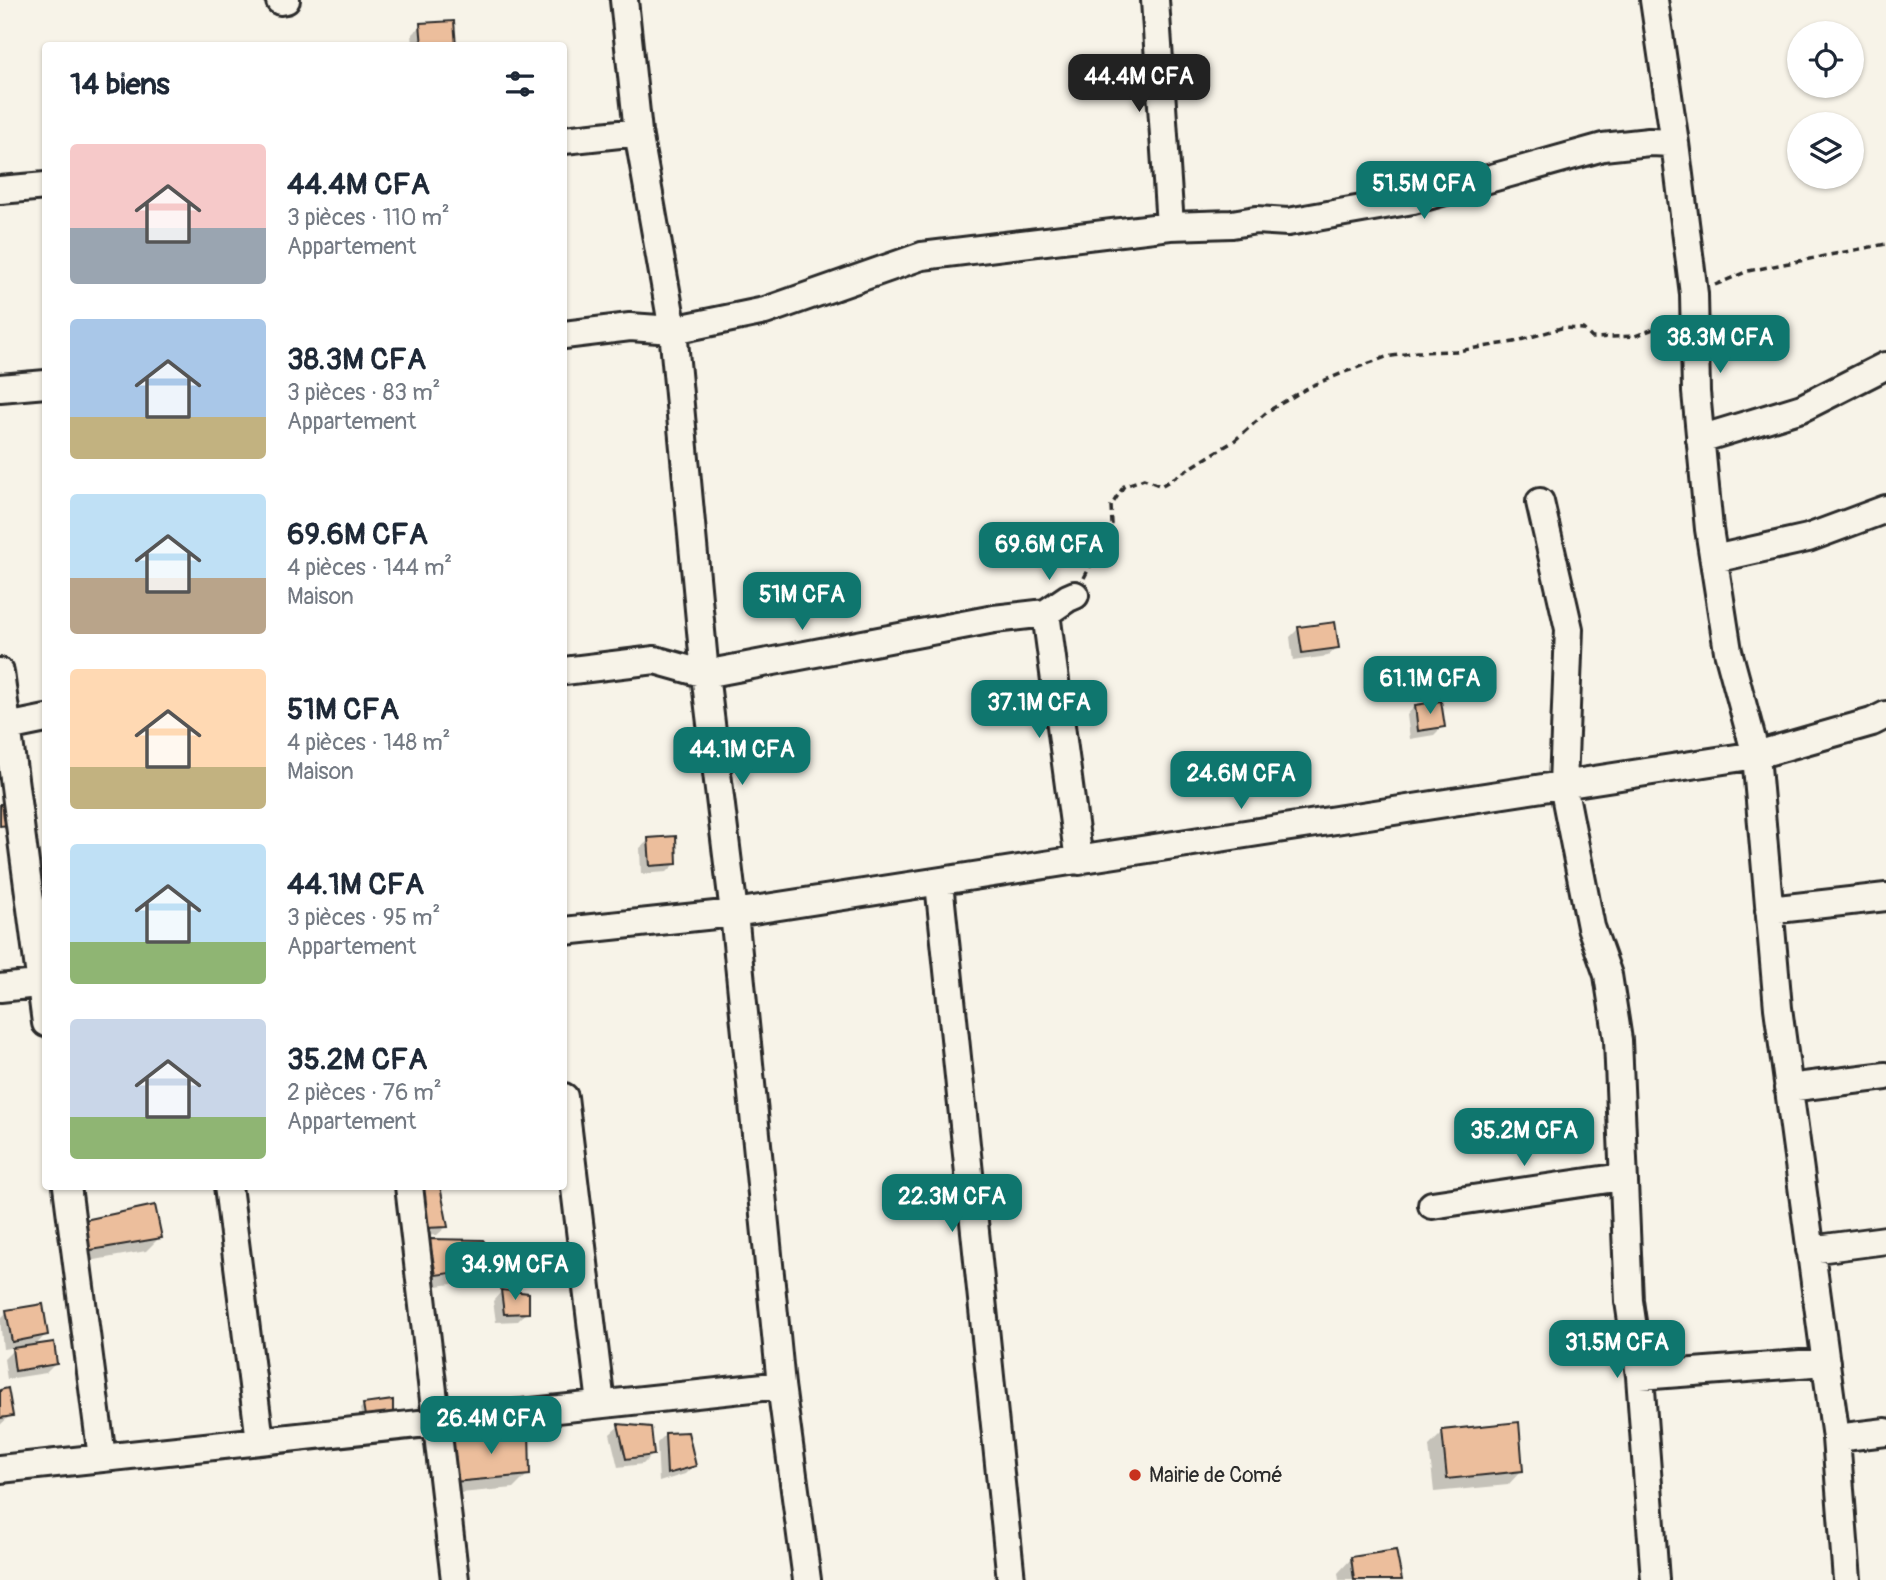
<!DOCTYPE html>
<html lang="fr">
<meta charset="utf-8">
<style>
:root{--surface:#fff;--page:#f6f6f7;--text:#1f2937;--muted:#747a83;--accent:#0f766e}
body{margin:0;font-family:Pangolin,sans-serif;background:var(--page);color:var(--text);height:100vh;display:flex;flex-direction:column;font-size:26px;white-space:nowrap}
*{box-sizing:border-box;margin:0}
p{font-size:23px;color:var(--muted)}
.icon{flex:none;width:38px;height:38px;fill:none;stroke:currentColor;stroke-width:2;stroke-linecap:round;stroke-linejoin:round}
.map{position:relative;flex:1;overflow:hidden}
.sheet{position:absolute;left:42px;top:42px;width:525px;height:1148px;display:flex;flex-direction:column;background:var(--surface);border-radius:7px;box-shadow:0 2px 5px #0004}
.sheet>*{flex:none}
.controls{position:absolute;left:1787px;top:21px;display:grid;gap:14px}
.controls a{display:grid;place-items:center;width:77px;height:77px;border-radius:50%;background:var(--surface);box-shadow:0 2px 5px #0004;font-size:35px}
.price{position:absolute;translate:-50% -60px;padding:0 16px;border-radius:14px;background:var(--accent);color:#fff;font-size:23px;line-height:46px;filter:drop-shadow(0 2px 4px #0008)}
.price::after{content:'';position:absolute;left:50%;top:42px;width:21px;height:16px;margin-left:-10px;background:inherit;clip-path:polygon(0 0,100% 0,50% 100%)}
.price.selected{background:#222;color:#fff}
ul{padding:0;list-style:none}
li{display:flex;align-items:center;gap:21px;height:175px;padding:0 28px}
li span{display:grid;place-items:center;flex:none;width:196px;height:140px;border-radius:7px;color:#555}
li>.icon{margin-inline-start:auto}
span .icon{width:84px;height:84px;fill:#fffc;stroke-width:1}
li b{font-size:30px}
h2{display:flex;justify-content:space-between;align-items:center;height:84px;padding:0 28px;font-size:30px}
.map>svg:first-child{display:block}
.shadow{fill:#0003}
.building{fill:#ecbe9c;stroke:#2b2b2b;stroke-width:2}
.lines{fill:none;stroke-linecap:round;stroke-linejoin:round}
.minor-casing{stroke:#2b2b2b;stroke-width:32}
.path{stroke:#2b2b2b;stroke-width:3.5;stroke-dasharray:7 5;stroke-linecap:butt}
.minor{stroke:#f7f3e8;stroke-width:26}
.poi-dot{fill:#c8321e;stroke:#f7f3e8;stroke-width:2.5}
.labels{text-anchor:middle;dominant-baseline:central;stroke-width:7;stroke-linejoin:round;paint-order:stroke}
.poi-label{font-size:21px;fill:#2b2b2b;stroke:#f7f3e8;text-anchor:start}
</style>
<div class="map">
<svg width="1886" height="1580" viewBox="0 0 1886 1580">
<rect width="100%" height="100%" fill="#f7f3e8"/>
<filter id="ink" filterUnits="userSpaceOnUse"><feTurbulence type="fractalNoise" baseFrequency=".0143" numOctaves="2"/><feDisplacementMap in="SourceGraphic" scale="14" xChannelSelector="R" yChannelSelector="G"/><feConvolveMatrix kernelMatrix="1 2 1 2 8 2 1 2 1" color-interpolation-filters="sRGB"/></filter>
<g filter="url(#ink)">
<path class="shadow" d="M421 25 454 46H413L412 34Z
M1299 628 1337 648 1328 656 1293 661 1290 637Z
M1415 706 1443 726 1434 735 1410 739 1407 715Z
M649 840 676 863 667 872 641 874 640 848Z
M409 1194 446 1227 437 1235 417 1236Z
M67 1236 160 1237 146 1251 72 1264Z
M429 1241 482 1242 500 1266 487 1279 423 1288 416 1254Z
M501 1292 527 1295V1312L518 1321 496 1322 493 1301Z
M7 1312 46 1334 34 1347 55 1364 46 1373 7 1379 4 1359 16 1347 3 1349 0 1319Z
M0 1391 11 1415 0 1425Z
M364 1405 391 1413 387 1417 362 1419 360 1409Z
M619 1426 652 1455 643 1464 618 1467 610 1434Z
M1443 1432 1521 1471 1508 1485 1434 1492 1429 1446Z
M666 1434 694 1465 685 1474 659 1482 657 1443Z
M455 1437 528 1474 514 1488 439 1495 441 1451Z
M1351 1559 1400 1580H1339L1338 1573Z"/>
<path class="building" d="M454 21 456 46H422L420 23Z
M1335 622 1339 648 1302 653 1298 627Z
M1441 701 1445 727 1418 731 1415 705Z
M0 804H6L9 825 0 826Z
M676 836 677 864 650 866 648 838Z
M418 1186H440L448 1227 425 1228Z
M155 1205 162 1238 85 1251 80 1221Z
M429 1239 483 1240 503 1266 436 1275Z
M501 1290 529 1293V1313L504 1314Z
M43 1304 48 1335 12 1342 6 1310Z
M54 1342 57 1364 15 1371 12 1348Z
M8 1388 13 1416 0 1418V1390Z
M393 1400V1413L365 1416 363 1404Z
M1519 1422 1523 1471 1447 1479 1442 1430Z
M618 1424 651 1427 654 1455 626 1459Z
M529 1429 530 1475 443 1483 452 1479 454 1435Z
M688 1432 696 1466 667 1474 665 1433Z
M1396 1550 1402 1580H1354L1351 1557Z"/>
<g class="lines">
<defs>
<path id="minor" d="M624 0 638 132 673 330 705 674 734 913 781 1385 807 1580
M1155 0 1170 226
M1654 0 1675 143 1694 294 1696 392 1709 529 1728 651 1756 755 1778 1008 1836 1438 1847 1580
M280 1 286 0
M564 140 638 132
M0 190 46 186
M564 335 630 327 673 330 765 311 922 256 1170 226 1232 224 1256 220 1288 222 1413 200 1603 147 1649 142 1675 143
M0 388 46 384
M1700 439 1802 408 1885 366
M1540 502 1569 629 1563 785 1591 927 1608 975 1618 1040 1629 1301 1640 1376 1655 1580
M1714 559 1808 538 1886 509
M1046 613 1079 861
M564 671 655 660 705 674 994 619 1046 613 1068 598 1075 595
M0 672 46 1023
M7 727 46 719
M939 883 1011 1580
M1769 910 1886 897
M564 931 734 913 1756 755 1872 722 1886 715
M0 988 46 983
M1788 1088 1886 1076
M564 1097 601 1404
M67 1186 102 1458
M228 1186 260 1441
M409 1186 455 1580
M1432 1205 1622 1177
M1810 1250 1886 1240
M1640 1376 1826 1362
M1836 1438 1886 1432
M0 1469 781 1385"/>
</defs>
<use href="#minor" class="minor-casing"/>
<path class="path" d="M1715 285 1748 271 1886 244
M1084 578 1112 524 1111 506 1124 486 1144 479 1161 486 1234 441 1268 411 1311 386 1345 372 1386 357 1417 352 1457 351 1514 342 1561 328 1583 329 1592 338 1635 336 1675 321"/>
<use href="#minor" class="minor"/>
</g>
</g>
<circle class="poi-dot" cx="1135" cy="1475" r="7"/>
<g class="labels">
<g class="poi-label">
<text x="1149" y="1475">Mairie de Comé</text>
</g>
</g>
</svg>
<div class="controls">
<a><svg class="icon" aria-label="locate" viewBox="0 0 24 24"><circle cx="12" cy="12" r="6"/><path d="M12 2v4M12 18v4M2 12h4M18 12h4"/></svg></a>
<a><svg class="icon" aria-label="layers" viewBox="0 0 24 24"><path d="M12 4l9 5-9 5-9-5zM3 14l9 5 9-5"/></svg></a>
</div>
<b class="price selected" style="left:1139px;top:114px">44.4M CFA</b>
<b class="price" style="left:1424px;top:221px">51.5M CFA</b>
<b class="price" style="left:1720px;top:375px">38.3M CFA</b>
<b class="price" style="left:1049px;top:582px">69.6M CFA</b>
<b class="price" style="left:802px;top:632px">51M CFA</b>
<b class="price" style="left:1430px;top:716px">61.1M CFA</b>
<b class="price" style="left:1039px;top:740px">37.1M CFA</b>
<b class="price" style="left:742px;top:787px">44.1M CFA</b>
<b class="price" style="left:1241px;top:811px">24.6M CFA</b>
<b class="price" style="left:1524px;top:1168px">35.2M CFA</b>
<b class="price" style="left:952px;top:1234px">22.3M CFA</b>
<b class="price" style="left:515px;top:1302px">34.9M CFA</b>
<b class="price" style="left:1617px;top:1380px">31.5M CFA</b>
<b class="price" style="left:491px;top:1456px">26.4M CFA</b>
<section class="sheet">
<h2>14 biens<svg class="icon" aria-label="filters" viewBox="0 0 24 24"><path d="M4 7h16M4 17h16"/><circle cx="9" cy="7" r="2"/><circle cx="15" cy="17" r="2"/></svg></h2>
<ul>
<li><span style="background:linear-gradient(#f6c9c9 60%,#9aa5b1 0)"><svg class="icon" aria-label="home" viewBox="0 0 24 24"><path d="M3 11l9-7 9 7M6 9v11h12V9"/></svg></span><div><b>44.4M CFA</b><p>3 pièces · 110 m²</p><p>Appartement</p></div></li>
<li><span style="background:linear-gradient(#a9c7e8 70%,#c2b280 0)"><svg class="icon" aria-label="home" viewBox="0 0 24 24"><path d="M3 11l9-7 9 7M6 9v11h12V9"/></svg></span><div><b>38.3M CFA</b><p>3 pièces · 83 m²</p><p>Appartement</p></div></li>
<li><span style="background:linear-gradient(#bfe0f5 60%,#b9a48a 0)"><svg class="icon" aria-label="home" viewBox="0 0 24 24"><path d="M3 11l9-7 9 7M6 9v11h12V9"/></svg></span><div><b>69.6M CFA</b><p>4 pièces · 144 m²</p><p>Maison</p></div></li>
<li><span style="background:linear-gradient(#ffd9b3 70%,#c2b280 0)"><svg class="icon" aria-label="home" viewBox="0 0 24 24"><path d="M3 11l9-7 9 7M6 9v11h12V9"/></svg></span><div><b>51M CFA</b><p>4 pièces · 148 m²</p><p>Maison</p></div></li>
<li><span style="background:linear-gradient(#bfe0f5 70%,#8fb573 0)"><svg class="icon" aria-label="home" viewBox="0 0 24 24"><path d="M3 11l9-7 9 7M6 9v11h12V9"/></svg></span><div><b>44.1M CFA</b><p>3 pièces · 95 m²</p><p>Appartement</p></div></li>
<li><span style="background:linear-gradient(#c9d6e8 70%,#8fb573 0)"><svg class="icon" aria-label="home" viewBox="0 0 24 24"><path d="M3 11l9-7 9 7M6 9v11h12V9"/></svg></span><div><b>35.2M CFA</b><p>2 pièces · 76 m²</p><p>Appartement</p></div></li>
</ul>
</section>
</div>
